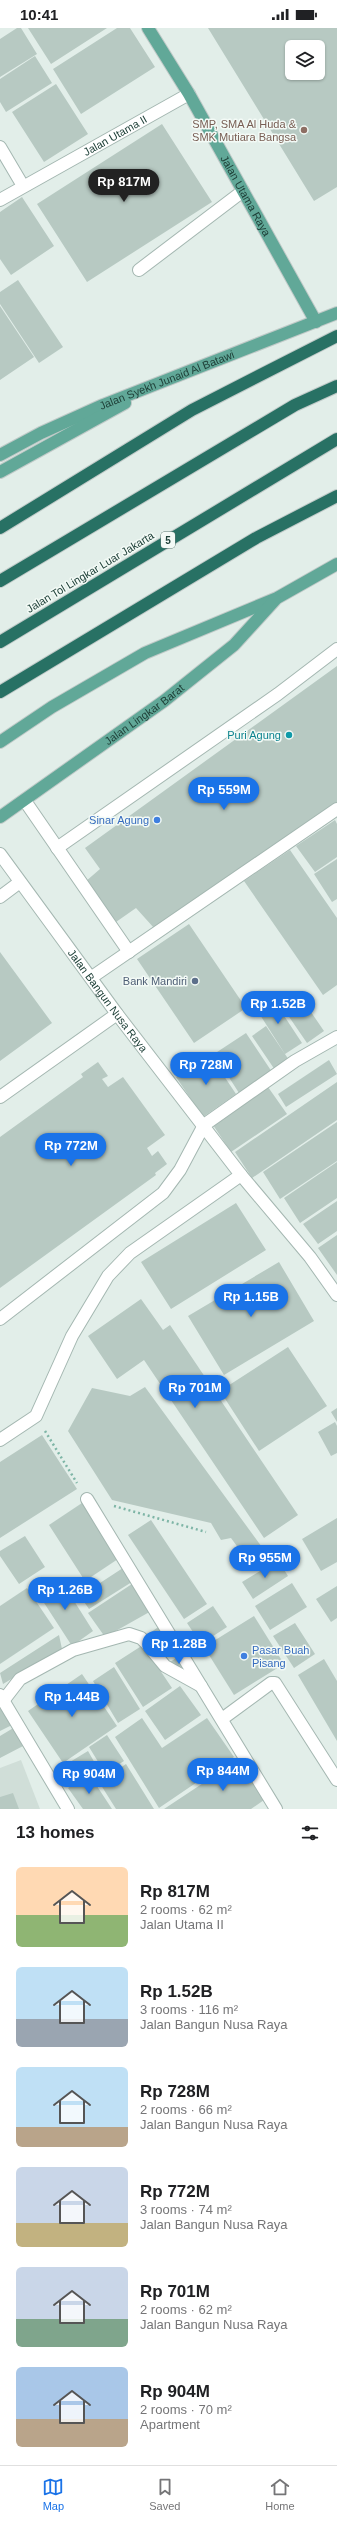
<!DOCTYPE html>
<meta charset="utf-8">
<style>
:root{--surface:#fff;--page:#f6f6f6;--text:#202124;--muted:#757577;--line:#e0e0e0;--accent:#1a73e8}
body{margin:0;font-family:Arial,sans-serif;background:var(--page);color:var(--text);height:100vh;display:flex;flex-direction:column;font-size:15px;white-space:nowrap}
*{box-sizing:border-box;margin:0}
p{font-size:13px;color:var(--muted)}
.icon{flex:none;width:22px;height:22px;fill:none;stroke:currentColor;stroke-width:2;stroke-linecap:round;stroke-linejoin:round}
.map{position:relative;height:1781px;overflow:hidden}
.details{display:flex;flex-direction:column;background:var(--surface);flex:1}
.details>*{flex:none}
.controls{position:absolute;left:285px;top:12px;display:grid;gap:8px}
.controls a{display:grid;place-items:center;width:40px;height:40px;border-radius:6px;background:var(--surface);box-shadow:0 1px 3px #0004;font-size:20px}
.price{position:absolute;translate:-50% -34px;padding:0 9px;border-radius:14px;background:var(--accent);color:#fff;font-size:13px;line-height:26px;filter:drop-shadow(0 1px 2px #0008)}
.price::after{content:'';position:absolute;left:50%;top:24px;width:12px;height:9px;margin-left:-6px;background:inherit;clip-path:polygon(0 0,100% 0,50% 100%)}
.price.selected{background:#222;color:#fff}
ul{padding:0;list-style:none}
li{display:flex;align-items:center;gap:12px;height:100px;padding:0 16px}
li span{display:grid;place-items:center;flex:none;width:112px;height:80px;border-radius:6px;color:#555}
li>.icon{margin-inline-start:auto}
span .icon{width:48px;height:48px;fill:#fffc;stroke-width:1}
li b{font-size:17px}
h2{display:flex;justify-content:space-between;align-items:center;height:48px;padding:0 16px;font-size:17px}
.status{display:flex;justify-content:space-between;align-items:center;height:28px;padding:0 20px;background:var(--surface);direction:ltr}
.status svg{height:11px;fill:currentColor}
.dock{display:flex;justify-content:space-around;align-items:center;height:56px;border-top:1px solid var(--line);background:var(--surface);font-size:11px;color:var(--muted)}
.dock a{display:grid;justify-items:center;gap:2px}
.dock .selected{color:var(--accent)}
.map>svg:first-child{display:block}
.built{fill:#d0ded8}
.building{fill:#b7c9c2;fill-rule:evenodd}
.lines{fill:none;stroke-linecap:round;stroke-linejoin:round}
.minor-casing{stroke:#a4b7b1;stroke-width:14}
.major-casing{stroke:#c0cac8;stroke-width:14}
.highway-casing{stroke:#c0cac8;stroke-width:14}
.path{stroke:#7eb5a6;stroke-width:2.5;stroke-dasharray:2 3;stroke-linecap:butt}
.minor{stroke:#fff;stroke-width:12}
.major{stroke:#61a898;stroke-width:12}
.highway{stroke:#287164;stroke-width:12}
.education-dot{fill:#8d6e63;stroke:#f3faf6;stroke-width:1.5}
.culture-dot{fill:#0f9aa8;stroke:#f3faf6;stroke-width:1.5}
.shop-dot{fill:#3f7fe0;stroke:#f3faf6;stroke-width:1.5}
.service-dot{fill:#5c6f8a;stroke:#f3faf6;stroke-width:1.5}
.labels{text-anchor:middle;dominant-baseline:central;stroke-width:3;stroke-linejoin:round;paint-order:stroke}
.shield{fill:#f3faf6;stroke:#5f7872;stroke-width:1}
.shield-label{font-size:10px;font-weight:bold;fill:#1f4139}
.education-label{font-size:11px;fill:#785e54;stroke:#f3faf6;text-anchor:end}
.street-label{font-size:11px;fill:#1f4139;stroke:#f3faf6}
.culture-label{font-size:11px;fill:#0d838f;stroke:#f3faf6;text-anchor:end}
.shop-label{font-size:11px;fill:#366cbe;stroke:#f3faf6;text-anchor:end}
.service-label{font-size:11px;fill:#4e5e75;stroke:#f3faf6;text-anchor:end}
</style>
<div class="status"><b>10:41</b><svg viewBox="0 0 49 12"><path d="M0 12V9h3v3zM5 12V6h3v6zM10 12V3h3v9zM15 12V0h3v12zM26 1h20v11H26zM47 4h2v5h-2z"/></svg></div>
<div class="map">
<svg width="337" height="1781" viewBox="0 0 337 1781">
<rect width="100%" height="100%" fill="#e2eee9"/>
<path class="built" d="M21 1732 40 1781H0V1740Z"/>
<path class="building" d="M17 0H21L37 26 0 49V11Z
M28 0H107L51 36Z
M117 0H130L155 39 81 86 53 41Z
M208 0H337V159L314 173ZM292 19H318V45H292Z
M35 28 52 55 6 84 0 74V51Z
M56 56 88 106 44 134 12 84Z
M162 96 212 174 87 254 37 176Z
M22 169 54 218 11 247 0 231V184Z
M18 252 63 319 39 335 0 276V264Z
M0 278 34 329 0 352Z
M337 638V776L154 900 136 880 116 894 85 854 100 841 85 820Z
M335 792 337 796V829L315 844 296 818Z
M290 822 337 890V957L323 967 244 853Z
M337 831V871L332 874 314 846Z
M189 896 246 980 194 1015 137 931Z
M0 924 52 995 0 1033Z
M271 968 302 1015 285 1026 255 979Z
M300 968 324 1003 307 1015 283 980Z
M266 998 289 1032 275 1042 252 1008Z
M246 1005 272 1044 239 1065 214 1026Z
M210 1027 236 1066 203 1089 176 1049Z
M329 1032 337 1046 286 1079 278 1066Z
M98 1034 108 1048 102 1051 108 1059 123 1049 165 1107 147 1120 152 1128 158 1123 167 1136 155 1145 156 1147 0 1260V1109L83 1049 81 1046Z
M337 1054V1092L252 1150 235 1124Z
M268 1059 287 1086 231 1124 213 1097Z
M337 1094V1133L280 1171 263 1144Z
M337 1134V1170L300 1195 284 1170Z
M337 1173V1203L318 1216 303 1196Z
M236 1175 266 1222 171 1281 141 1234Z
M337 1207V1247L318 1220Z
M279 1234 314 1293 224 1347 188 1288Z
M141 1271 163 1302 170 1297 298 1487 264 1510 144 1332 117 1351 88 1308Z
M288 1319 327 1378 259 1423 220 1363Z
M145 1359 267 1526 250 1536 231 1510 221 1512 211 1495 112 1472 68 1403 92 1360 130 1368Z
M337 1380V1394L331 1384Z
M335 1394 337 1398V1425L331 1428 318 1404Z
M42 1407 77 1461 0 1510V1434Z
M85 1473 121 1529 85 1553 49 1497Z
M337 1490V1534L321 1543 302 1511Z
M151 1492 207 1576 184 1591 128 1507Z
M25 1508 45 1539 19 1556 0 1528V1523Z
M278 1532 288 1548 253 1571 242 1554Z
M126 1538 135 1552 89 1581 80 1568Z
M59 1549 93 1603 72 1618 37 1564Z
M135 1554 153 1582 105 1609 88 1585Z
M292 1555 307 1579 270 1602 255 1578Z
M337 1558V1590L331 1594 316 1571Z
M27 1560 54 1600 0 1636V1578Z
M213 1578 227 1599 201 1616 187 1595Z
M254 1588 284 1636 234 1667 204 1619Z
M295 1595 315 1626 294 1640 273 1608Z
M161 1597 177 1621 162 1632 143 1610Z
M59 1607 62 1621 3 1656 0 1645Z
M143 1617 172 1660 143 1679 115 1635Z
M181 1627 187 1649 170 1634Z
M324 1631 337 1653V1713L298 1647Z
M114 1639 140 1681 118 1695 93 1653Z
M82 1646 117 1698 63 1735 28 1683Z
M180 1658 201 1687 165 1712 145 1683Z
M0 1675 14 1696 0 1703Z
M142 1690 162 1720 207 1690 234 1729 159 1780 115 1709Z
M15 1699 25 1717 0 1730V1708Z
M107 1707 124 1733 105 1745 89 1719Z
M88 1723 96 1737 69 1754 60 1740Z
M238 1732 264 1772 251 1781H164Z
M126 1736 154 1781H116L99 1754Z
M89 1746 112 1781H83L68 1760Z
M13 1765 19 1781H0V1769Z"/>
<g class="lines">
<defs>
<g id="minor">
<path d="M0 119 23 158"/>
<path id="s1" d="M0 172 189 66"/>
<path d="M139 242 243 163"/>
<path d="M25 773 129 924"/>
<path d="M57 820 278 666 337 621"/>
<path id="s2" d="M0 826 117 986 241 1147 310 1229 337 1267"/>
<path d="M0 869 20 854"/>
<path d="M92 949 337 781"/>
<path d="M0 1069 117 986"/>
<path d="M0 1291 163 1165 180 1142 204 1097 295 1033 337 1009"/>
<path d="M0 1412 36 1388 72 1308 108 1248 130 1225 241 1147"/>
<path d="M87 1471 276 1781"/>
<path d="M0 1667 68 1781"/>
<path d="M3 1673 20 1651 73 1622 129 1606 141 1610 146 1615 165 1638 201 1658"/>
<path d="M222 1691 271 1655H275L337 1752"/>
</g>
<g id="major">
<path id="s3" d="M148 0 189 66 316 294"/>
<path id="s4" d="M0 427 41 405 103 377 337 285"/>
<path d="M0 444 125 375"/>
<path d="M0 714 52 679 145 625 277 570 337 536"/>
<path id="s5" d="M0 789 164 673 234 617 275 572"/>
</g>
<path id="highway" d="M0 500 192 382 337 308
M0 553 295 377 337 358
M0 614 337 411
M0 664 256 510 337 468"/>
</defs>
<use href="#minor" class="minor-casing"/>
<use href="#major" class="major-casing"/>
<use href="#highway" class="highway-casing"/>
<path class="path" d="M45 1403 77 1455
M114 1478 206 1504"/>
<use href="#minor" class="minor"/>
<use href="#major" class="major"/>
<use href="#highway" class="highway"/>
</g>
<circle class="education-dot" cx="304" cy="102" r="4"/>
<circle class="culture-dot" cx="289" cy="707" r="4"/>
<g class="shop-dot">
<circle cx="157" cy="792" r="4"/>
<circle cx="244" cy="1628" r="4"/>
</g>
<circle class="service-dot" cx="195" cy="953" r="4"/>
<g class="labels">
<rect class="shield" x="161" y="504" width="14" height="16" rx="3"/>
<g class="shield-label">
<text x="168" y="512">5</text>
</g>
<g class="education-label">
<text x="296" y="96">SMP, SMA Al Huda &amp;<tspan x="296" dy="13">SMK Mutiara Bangsa</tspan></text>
</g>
<g class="street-label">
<text stroke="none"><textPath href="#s1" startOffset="132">Jalan Utama II</textPath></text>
<text stroke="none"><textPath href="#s3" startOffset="194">Jalan Utama Raya</textPath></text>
<text stroke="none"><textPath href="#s4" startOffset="183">Jalan Syekh Junaid Al Batawi</textPath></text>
<text transform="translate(90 544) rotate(-31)">Jalan Tol Lingkar Luar Jakarta</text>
<text stroke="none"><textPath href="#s5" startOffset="177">Jalan Lingkar Barat</textPath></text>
<text stroke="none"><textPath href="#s2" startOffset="182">Jalan Bangun Nusa Raya</textPath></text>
</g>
<g class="culture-label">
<text x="281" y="707">Puri Agung</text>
</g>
<g class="shop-label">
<text x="149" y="792">Sinar Agung</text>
<text x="252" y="1622" text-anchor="start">Pasar Buah<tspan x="252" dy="13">Pisang</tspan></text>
</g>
<g class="service-label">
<text x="187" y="953">Bank Mandiri</text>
</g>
</g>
</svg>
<div class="controls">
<a><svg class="icon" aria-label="layers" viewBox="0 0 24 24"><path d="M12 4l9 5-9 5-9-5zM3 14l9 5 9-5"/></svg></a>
</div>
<b class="price selected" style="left:124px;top:175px">Rp 817M</b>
<b class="price" style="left:224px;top:783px">Rp 559M</b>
<b class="price" style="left:278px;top:997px">Rp 1.52B</b>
<b class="price" style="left:206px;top:1058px">Rp 728M</b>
<b class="price" style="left:71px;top:1139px">Rp 772M</b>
<b class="price" style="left:251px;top:1290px">Rp 1.15B</b>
<b class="price" style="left:195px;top:1381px">Rp 701M</b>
<b class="price" style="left:265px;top:1551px">Rp 955M</b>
<b class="price" style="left:65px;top:1583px">Rp 1.26B</b>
<b class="price" style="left:179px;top:1637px">Rp 1.28B</b>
<b class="price" style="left:72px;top:1690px">Rp 1.44B</b>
<b class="price" style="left:223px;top:1764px">Rp 844M</b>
<b class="price" style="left:89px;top:1767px">Rp 904M</b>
</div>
<section class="details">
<h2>13 homes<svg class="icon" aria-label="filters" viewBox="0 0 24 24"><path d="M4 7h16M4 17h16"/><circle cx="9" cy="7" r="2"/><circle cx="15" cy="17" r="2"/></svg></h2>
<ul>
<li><span style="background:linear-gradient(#ffd9b3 60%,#8fb573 0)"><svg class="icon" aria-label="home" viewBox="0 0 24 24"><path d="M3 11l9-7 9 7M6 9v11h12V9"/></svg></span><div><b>Rp 817M</b><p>2 rooms · 62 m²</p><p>Jalan Utama II</p></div></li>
<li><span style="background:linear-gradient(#bfe0f5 65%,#9aa5b1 0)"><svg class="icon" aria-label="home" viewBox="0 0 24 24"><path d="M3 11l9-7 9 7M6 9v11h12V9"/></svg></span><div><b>Rp 1.52B</b><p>3 rooms · 116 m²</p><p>Jalan Bangun Nusa Raya</p></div></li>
<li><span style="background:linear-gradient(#bfe0f5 75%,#b9a48a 0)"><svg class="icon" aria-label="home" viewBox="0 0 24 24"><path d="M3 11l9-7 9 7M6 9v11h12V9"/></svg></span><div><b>Rp 728M</b><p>2 rooms · 66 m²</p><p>Jalan Bangun Nusa Raya</p></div></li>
<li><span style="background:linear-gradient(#c9d6e8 70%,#c2b280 0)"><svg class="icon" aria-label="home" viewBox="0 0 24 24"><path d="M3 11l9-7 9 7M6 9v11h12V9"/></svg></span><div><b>Rp 772M</b><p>3 rooms · 74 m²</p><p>Jalan Bangun Nusa Raya</p></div></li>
<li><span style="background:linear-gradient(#c9d6e8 65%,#7fa58c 0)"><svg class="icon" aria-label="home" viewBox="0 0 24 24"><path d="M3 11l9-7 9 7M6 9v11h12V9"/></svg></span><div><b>Rp 701M</b><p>2 rooms · 62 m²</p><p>Jalan Bangun Nusa Raya</p></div></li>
<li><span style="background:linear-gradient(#a9c7e8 65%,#b9a48a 0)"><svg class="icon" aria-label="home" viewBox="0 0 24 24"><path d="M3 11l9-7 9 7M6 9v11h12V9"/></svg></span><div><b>Rp 904M</b><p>2 rooms · 70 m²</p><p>Apartment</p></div></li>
</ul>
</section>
<nav class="dock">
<a class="selected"><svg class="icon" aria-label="map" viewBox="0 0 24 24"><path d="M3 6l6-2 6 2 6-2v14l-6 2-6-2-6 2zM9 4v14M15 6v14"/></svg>Map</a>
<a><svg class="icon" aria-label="saved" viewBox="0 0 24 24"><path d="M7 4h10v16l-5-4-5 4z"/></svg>Saved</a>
<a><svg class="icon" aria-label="home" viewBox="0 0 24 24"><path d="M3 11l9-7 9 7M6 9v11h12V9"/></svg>Home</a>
</nav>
